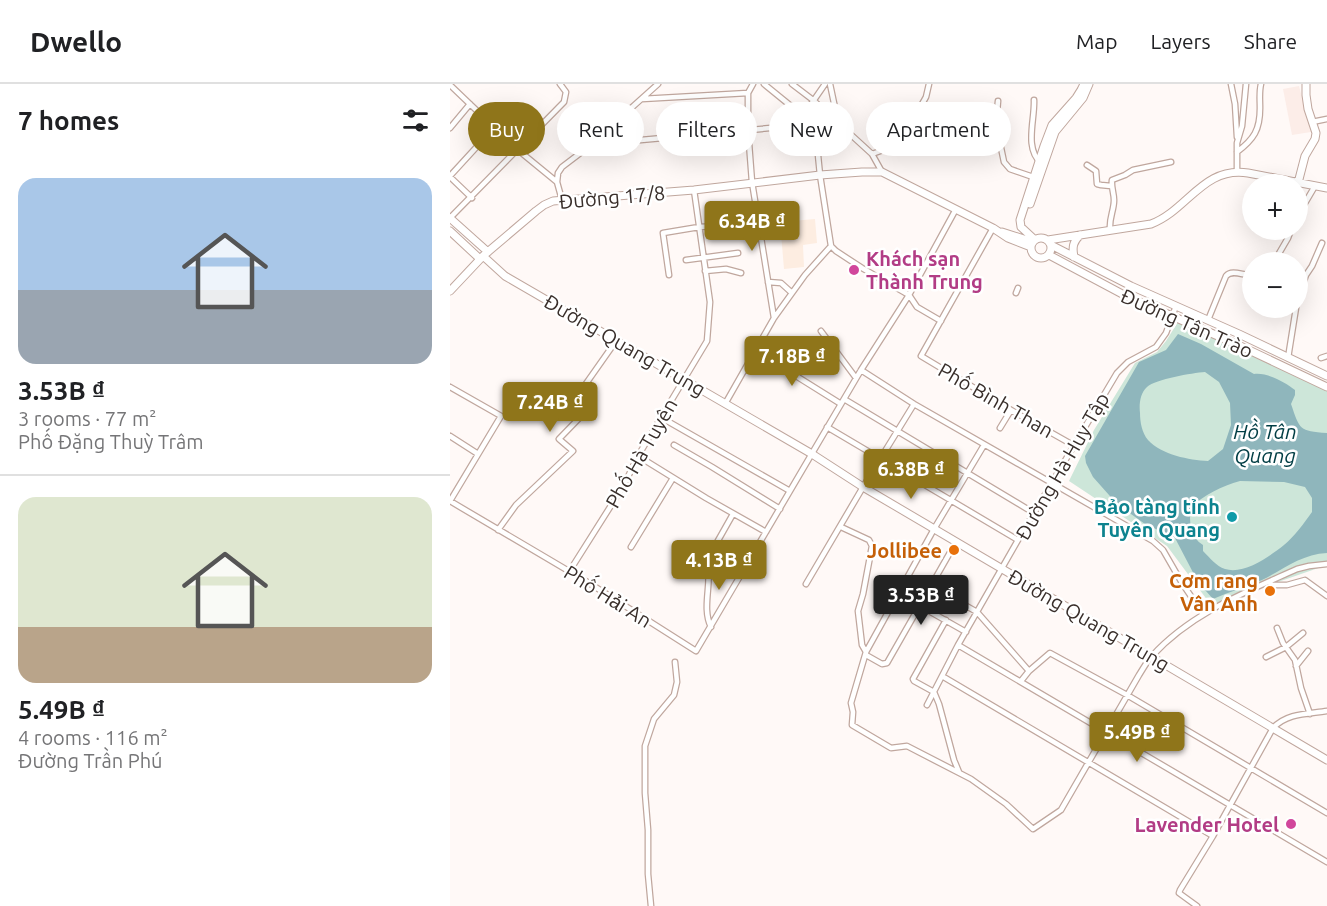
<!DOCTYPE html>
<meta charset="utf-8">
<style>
:root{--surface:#fff;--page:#f2f2f2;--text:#202124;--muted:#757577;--line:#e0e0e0;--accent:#8f751a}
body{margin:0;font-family:Ubuntu,sans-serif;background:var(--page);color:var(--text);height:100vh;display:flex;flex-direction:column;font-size:22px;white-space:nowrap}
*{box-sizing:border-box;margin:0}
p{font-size:20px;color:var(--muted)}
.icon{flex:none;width:33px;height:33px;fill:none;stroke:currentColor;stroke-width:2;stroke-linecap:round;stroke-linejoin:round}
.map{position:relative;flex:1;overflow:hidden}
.side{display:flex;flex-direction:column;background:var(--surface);width:450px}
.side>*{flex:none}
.guide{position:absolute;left:18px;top:18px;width:570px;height:54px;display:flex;gap:12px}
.controls{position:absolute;left:792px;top:90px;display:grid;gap:12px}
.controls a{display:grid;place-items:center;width:66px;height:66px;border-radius:50%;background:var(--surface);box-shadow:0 6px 24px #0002;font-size:30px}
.price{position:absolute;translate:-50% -51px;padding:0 14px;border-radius:6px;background:var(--accent);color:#fff;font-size:20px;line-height:39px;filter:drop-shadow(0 2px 3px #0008)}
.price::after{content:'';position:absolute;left:50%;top:36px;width:18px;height:14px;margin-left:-9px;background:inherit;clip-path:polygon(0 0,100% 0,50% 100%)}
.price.on{background:#222;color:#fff}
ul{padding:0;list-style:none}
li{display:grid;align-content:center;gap:12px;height:318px;padding:0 18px}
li+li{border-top:2px solid var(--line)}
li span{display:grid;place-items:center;height:186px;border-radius:18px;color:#555}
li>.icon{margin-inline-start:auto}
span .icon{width:108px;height:108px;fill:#fffc;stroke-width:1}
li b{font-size:26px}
h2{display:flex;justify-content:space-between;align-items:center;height:72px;padding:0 18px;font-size:26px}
.chip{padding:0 21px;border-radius:27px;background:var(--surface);box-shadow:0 6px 24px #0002;font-size:21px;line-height:54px}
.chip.on{background:var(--accent);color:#fff}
header{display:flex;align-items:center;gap:36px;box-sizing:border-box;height:84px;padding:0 30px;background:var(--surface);border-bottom:2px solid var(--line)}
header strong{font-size:28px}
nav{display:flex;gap:33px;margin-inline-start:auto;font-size:21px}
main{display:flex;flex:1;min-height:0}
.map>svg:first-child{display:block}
.commercial{fill:#fdede1}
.education{fill:#fcede8}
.green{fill:#cde6d9}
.water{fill:#8fb6bc;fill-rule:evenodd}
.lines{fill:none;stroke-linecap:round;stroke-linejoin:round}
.street-casing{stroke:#c0a79e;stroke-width:7}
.secondary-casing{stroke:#c0a79e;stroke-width:9}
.street{stroke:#fff;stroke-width:4.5}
.secondary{stroke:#fff;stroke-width:7}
.hotel-dot{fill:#d1479c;stroke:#fff;stroke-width:2}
.culture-dot{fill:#0f9aa8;stroke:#fff;stroke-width:2}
.food-dot{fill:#e8710a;stroke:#fff;stroke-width:2}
.labels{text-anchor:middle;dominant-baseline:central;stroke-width:5;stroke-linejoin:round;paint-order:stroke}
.street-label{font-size:20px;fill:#392f2b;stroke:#fff}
.hotel-label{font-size:20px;font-weight:bold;fill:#b23c85;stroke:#fff;text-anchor:start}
.culture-label{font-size:20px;font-weight:bold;fill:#0d838f;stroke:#fff;text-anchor:end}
.food-label{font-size:20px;font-weight:bold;fill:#c56008;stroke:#fff;text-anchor:end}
.water-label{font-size:21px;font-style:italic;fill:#003d44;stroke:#fff}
</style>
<header>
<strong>Dwello</strong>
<nav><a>Map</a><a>Layers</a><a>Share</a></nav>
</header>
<main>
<section class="side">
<h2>7 homes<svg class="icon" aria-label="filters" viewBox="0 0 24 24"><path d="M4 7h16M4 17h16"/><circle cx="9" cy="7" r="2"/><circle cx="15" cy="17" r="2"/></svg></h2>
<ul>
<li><span style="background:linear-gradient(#a9c7e8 60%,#9aa5b1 0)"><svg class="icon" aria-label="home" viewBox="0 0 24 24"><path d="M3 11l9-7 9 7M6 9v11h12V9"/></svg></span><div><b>3.53B ₫</b><p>3 rooms · 77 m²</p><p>Phố Đặng Thuỳ Trâm</p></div></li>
<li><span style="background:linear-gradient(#dfe7d0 70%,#b9a48a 0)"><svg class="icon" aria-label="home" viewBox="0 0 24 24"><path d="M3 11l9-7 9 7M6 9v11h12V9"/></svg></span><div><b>5.49B ₫</b><p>4 rooms · 116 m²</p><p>Đường Trần Phú</p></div></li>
</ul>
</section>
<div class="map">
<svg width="877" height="822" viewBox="0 0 877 822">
<rect width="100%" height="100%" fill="#fff9f7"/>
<path class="commercial" d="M365 135 367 159 353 161 354 183 334 185 330 138Z"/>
<path class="education" d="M849 2 861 48 842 51 833 5Z"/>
<path class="green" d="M728 238 877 303V481L761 521 717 462 619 397 644 346 685 279 707 268 716 257Z"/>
<path class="water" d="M728 250 751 260 804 290C816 288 835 298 845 306V311L841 320C850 346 849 347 877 349V469C852 470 834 485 812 496 796 503 779 508 763 515L748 498 725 454 695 440 667 420 643 393 636 379 635 372 689 278 716 266ZM755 288 769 298 780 319 781 341 773 365 758 377C739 376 712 371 698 356 692 349 690 338 690 329 689 321 690 309 697 303 706 295 742 289 755 288ZM790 397 834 398 855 403 862 414V428C854 439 845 452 834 461 820 472 794 491 775 485 766 482 760 474 753 467V461C739 452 740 439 740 424 754 411 772 402 790 397Z"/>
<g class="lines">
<defs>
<path id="street" d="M208 0 150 52 155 56 180 57 386 38
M303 0 298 9V46L302 98 324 234
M314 0 352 31
M342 0 363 16 422 70 432 88
M380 0 388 38
M781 0 785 20 787 53
M0 1 68 66 107 98
M192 15 298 9
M584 16C585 36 574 64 591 79
M548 17 546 40 554 78 560 85 583 93
M862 38 877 35
M346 42 375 0
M0 44 20 20
M787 68C804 55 810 46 810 24 810 15 809 8 811 0
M422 70 447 61 452 55 476 13 479 0
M637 81 646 87 647 100 651 101 661 102
M787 87V59L792 42 796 0
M0 92 44 44
M0 93 22 114
M112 116 107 98 108 89 112 83 137 64 150 52
M848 131 865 102
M0 134 114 18 116 8 110 0
M543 144 471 272 561 326 623 361
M660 146C659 133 664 127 664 116 664 109 661 103 662 96L675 91 683 86 721 78
M381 162 386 167 412 184 459 211 467 223 491 237
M236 176 288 169
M824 178 838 154 841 146
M255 187 276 185 291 189
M219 191 213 149 249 143 310 140
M318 198 331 199 342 209
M566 209 568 204
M848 215 856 191 862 182 872 159
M758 236 776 192C782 185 794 192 802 191
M371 247 406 294
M306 267 391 320
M838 274 846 224
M871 274 877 272
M411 286 464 320 703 457 713 466 732 499 753 530
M0 303 51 332 0 417 139 499 246 567 411 286 459 211 506 125
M394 315 584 429
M275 320 324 234 355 191 381 162 370 91 365 41
M212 334 340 407
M377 343 568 456
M550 344 561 326
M0 352 28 370
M224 361 262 383 330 425
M534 361 484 445 416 568 401 619 403 628 402 641 441 664 457 662 521 695 556 720 583 745 611 726 689 591C693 585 697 577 702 572 741 529 796 508 847 485L859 482 877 480
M188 372 256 414 316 448
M391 443 419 456 422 462 413 510 408 527 412 561 416 568
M48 446 66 421 123 367 109 355 139 324 128 315V311L166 257
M181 463 223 394
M119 488 174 401 188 372 257 257 260 218 244 106
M819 498 822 501H837L855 496 877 512
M356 500 413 403 464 320
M481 502 527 528 579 587
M449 510 516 548
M496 536 463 595 464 597 484 608 489 620 504 676 509 688
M261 543C251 523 263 498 257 476L283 430
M827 544 833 559 845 576 851 604 860 630
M508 561 877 778
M416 571 432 580 437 579 506 458
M816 573 836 563 853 549
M846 582 858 567
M492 592 763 752
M571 597 579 587 600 569 677 611 877 729
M477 621 508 561 568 456 667 289 678 278 706 263 716 249 726 222
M201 822 198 790V746L195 709V662L204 635 224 611 227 598 225 578
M747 822 729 809 730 806 763 752 823 644C837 629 857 630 877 627"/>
<path id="secondary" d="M848 99 855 72 865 55 866 49 858 25 856 11V0
M580 120 605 48 633 14 639 0
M0 134 38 168
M0 147 30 175
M552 148 583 158
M581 164a10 10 0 1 1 20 0a10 10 0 1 1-20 0Z
M585 156 571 143 570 136 594 62 602 41 626 14 631 6 634 0
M598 156 701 140C738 126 753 82 798 89L877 104
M601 161 681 202 789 250 877 292
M599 171 676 212 784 259 877 303
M33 172 55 192 362 370 413 403 877 676
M624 173C622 163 623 158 630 151
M0 207 33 172 86 127 94 121 103 117 244 106 370 91 412 88H432L543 144 558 154 581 163"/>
</defs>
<use href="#street" class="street-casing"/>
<use href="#secondary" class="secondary-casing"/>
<use href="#street" class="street"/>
<use href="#secondary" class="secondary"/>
</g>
<g class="hotel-dot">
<circle cx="404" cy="186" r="6"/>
<circle cx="841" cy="740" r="6"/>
</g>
<circle class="culture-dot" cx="782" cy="433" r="6"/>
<g class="food-dot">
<circle cx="504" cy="466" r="6"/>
<circle cx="820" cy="507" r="6"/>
</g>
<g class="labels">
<g class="street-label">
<text transform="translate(162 113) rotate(-5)">Đường 17/8</text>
<text transform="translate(737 239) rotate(24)">Đường Tân Trào</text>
<text transform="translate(175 261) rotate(30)">Đường Quang Trung</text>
<text transform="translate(546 316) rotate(30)">Phố Bình Than</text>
<text transform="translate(191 369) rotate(-60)">Phố Hà Tuyên</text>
<text transform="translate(612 382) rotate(-60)">Đường Hà Huy Tập</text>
<text transform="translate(158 512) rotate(32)">Phố Hải An</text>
<text transform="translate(639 536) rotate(30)">Đường Quang Trung</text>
</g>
<g class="hotel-label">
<text x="416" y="174">Khách sạn<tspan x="416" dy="23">Thành Trung</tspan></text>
<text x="829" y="740" text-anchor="end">Lavender Hotel</text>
</g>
<g class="culture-label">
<text x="770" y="422">Bảo tàng tỉnh<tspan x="770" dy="23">Tuyên Quang</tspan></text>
</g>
<g class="food-label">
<text x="492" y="466">Jollibee</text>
<text x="808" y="496">Cơm rang<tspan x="808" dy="23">Vân Anh</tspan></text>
</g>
<g class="water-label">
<text x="815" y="347">Hồ Tân<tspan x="815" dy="24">Quang</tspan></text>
</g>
</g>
</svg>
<div class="controls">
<a>+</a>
<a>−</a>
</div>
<b class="price" style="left:302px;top:168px">6.34B ₫</b>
<b class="price" style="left:342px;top:303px">7.18B ₫</b>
<b class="price" style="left:100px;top:349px">7.24B ₫</b>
<b class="price" style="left:461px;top:416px">6.38B ₫</b>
<b class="price" style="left:269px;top:507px">4.13B ₫</b>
<b class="price on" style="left:471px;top:542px">3.53B ₫</b>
<b class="price" style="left:687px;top:679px">5.49B ₫</b>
<div class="guide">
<a class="chip on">Buy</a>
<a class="chip">Rent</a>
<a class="chip">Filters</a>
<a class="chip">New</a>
<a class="chip">Apartment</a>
</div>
</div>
</main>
